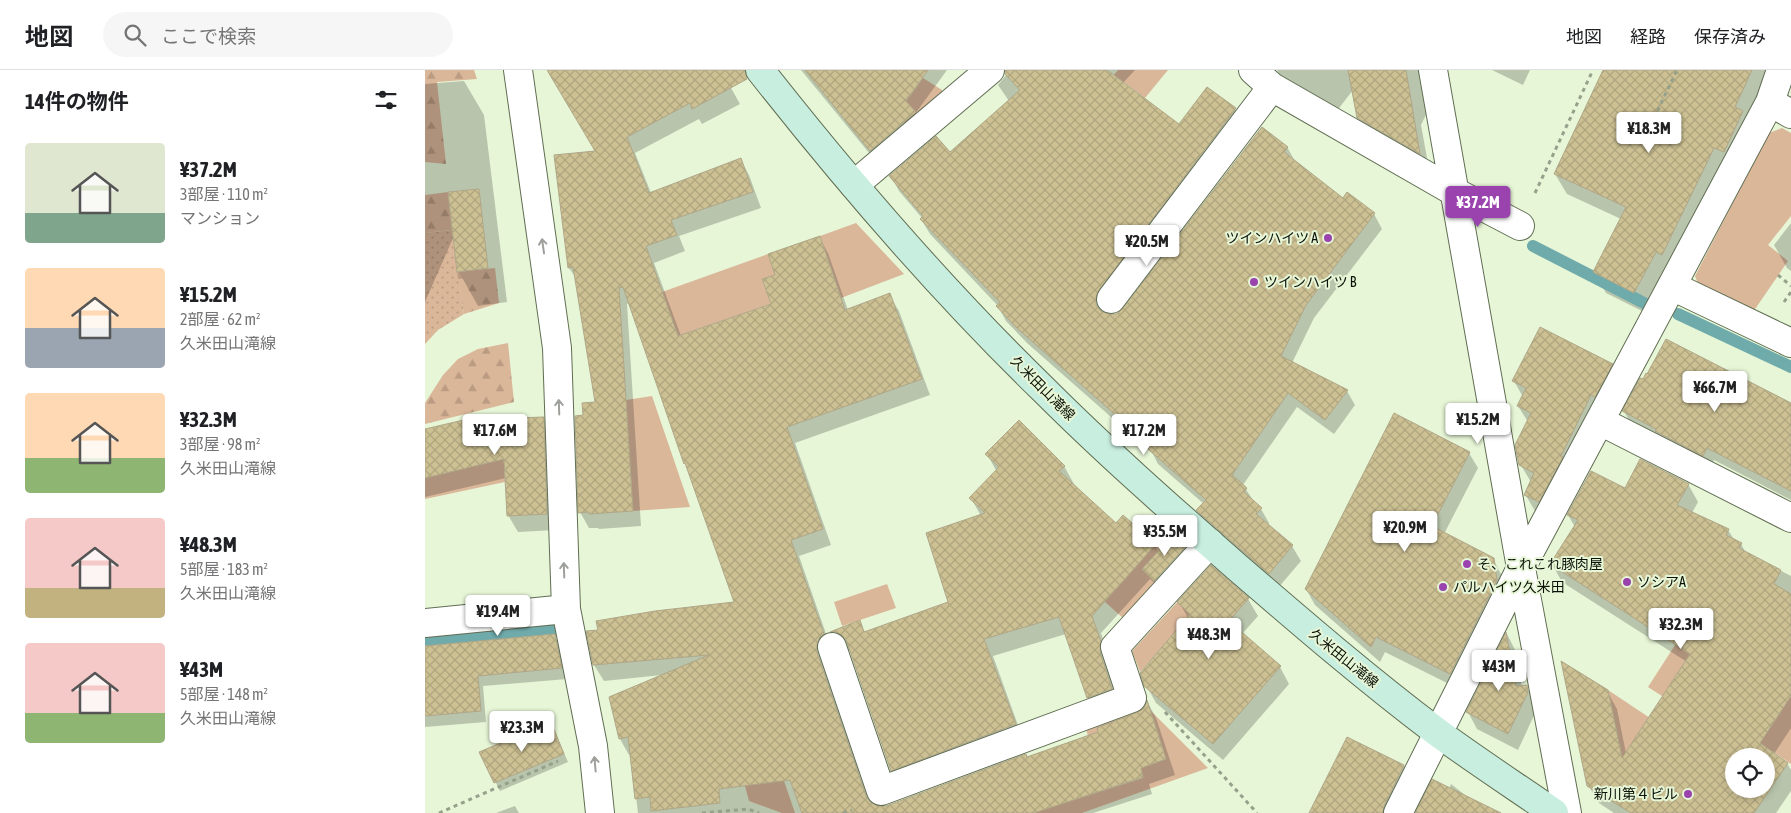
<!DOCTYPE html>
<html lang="ja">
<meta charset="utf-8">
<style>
:root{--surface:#fff;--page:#f6f6f6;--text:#202124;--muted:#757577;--line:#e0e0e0;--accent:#9a42ae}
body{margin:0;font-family:"Asap Condensed","Noto Sans JP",sans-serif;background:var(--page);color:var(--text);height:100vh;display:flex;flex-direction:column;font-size:19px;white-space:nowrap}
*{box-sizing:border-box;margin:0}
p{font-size:16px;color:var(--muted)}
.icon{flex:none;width:28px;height:28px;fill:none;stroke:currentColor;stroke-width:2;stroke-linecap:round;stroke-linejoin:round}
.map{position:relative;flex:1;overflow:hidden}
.details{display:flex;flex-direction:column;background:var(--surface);width:425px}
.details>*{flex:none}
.buttons{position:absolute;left:1300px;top:678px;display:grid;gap:10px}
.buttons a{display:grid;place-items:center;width:50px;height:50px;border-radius:50%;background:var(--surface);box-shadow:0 2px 8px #0003;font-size:25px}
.price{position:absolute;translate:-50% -42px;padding:0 11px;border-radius:5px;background:#fff;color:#222;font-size:16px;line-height:32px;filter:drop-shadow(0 1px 2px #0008)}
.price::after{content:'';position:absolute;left:50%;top:30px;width:15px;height:11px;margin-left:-8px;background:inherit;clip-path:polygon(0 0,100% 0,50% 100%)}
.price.current{background:var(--accent);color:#fff}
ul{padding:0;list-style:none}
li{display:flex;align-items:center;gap:15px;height:125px;padding:0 25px}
li span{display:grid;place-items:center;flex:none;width:140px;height:100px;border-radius:5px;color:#555}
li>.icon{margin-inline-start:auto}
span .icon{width:60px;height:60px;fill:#fffc;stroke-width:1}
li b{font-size:21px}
h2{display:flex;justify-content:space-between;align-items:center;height:60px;padding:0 25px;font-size:21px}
header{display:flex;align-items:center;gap:30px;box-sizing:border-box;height:70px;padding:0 25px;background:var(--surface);border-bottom:1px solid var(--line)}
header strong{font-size:24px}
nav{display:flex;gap:28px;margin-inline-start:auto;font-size:18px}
.search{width:350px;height:45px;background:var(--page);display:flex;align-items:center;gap:12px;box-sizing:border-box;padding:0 18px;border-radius:28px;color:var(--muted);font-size:19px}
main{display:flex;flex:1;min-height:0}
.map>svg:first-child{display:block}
.grass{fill:url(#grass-dots)}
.forest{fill:url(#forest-firs)}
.green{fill:#dbb79a}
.shadow{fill:#0003;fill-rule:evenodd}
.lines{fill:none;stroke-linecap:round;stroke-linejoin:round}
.stream{stroke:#70abac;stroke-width:12}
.building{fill:url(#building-cross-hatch);stroke:#afa788;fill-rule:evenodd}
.street-casing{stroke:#606d52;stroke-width:30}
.secondary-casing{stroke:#606d52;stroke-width:30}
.path{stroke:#95a18a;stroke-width:3;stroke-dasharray:4 4;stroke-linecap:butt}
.street{stroke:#fff;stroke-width:28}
.secondary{stroke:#c8eedf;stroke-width:28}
.oneway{stroke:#9ea09c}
.poi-dot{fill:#9a42ae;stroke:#e7f6d7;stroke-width:2}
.labels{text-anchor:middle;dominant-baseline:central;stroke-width:4;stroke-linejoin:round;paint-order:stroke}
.poi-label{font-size:14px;fill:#0d1208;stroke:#e7f6d7;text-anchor:start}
.street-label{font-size:14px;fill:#0d1208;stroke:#e7f6d7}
</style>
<header>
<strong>地図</strong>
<div class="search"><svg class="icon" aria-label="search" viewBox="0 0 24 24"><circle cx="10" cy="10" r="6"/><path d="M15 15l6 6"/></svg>ここで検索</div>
<nav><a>地図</a><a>経路</a><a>保存済み</a></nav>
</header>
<main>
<section class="details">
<h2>14件の物件<svg class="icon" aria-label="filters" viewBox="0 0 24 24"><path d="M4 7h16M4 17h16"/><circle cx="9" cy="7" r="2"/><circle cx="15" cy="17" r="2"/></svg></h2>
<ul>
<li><span style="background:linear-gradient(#dfe7d0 70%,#7fa58c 0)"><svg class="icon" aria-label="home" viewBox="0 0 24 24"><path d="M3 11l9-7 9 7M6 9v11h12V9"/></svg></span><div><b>¥37.2M</b><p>3部屋 · 110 m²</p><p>マンション</p></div></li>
<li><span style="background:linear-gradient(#ffd9b3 60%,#9aa5b1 0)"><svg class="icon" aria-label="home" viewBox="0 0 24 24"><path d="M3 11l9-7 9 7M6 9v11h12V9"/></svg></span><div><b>¥15.2M</b><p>2部屋 · 62 m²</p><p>久米田山滝線</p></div></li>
<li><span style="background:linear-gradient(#ffd9b3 65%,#8fb573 0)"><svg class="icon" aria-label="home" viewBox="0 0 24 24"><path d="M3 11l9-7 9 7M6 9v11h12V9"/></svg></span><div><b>¥32.3M</b><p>3部屋 · 98 m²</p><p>久米田山滝線</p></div></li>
<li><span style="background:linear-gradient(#f6c9c9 70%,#c2b280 0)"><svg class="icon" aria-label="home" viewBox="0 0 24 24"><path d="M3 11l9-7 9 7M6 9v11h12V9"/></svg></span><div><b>¥48.3M</b><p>5部屋 · 183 m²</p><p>久米田山滝線</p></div></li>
<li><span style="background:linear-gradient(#f6c9c9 70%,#8fb573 0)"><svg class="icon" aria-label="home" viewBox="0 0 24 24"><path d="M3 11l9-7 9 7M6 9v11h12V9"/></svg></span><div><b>¥43M</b><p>5部屋 · 148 m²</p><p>久米田山滝線</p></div></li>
</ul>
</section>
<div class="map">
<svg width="1366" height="743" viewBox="0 0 1366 743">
<defs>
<pattern id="grass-dots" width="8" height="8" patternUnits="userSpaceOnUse" patternTransform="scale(1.25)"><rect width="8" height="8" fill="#dbb79a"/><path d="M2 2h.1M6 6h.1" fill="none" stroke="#bb9c83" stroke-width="1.8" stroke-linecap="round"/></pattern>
<pattern id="forest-firs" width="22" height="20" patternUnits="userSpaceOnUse" patternTransform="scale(1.25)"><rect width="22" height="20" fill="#dbb79a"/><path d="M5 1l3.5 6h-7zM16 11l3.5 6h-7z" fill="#bb9c83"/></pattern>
<pattern id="building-cross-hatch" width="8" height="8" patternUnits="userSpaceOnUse" patternTransform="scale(1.25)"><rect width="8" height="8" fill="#cdc194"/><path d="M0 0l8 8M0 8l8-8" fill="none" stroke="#afa57e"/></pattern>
</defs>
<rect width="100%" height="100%" fill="#e7f6d7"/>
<path class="grass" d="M27 160 39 244 13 260 0 274V163Z"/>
<path class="forest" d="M0 0H49L52 9 12 12 21 94 0 92Z
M23 122 27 160 0 163V125Z
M70 198 74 233 39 244 32 202Z
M83 273 89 332 0 354V333L18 305 33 289 53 279Z"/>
<path class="green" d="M693 0H743L720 28 689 5Z
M498 8 517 20V29L483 57 469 39 485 26Z
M1357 58 1366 63V146L1343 175 1363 191 1328 242 1275 219 1270 206 1344 63Z
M431 153 479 204 416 228 395 166Z
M343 184 350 205 337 210 346 234 253 266 237 222Z
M227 326 265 437 208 441 201 330Z
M78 379 80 412 0 429V408L25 402 23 391Z
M722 458 740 475 717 499 732 513 699 549 679 531 674 509Z
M772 511 791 516 715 602 707 581Z
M462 514 471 538 417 556 409 532Z
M1279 530 1366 586 1237 626 1223 617Z
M327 618 370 743H357L324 731 320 716Z
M1183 620 1225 648 1198 692Z
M1366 626V694L1335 673Z
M722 637 783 698 657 743H600L639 733 718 708 716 698 741 689 728 647 703 656 669 686 661 659Z"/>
<path class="shadow" d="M123 0H296L315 34 277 54 274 49 210 83 226 123 315 89 324 105 336 138 254 166 260 181 229 193 256 266 347 234 352 206 394 167 403 183 423 240 464 225 474 241 505 325 370 373 406 475 374 486 407 581 401 599 448 739 436 743H213L206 684 204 685 195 669 237 605 179 611 169 595 311 533 263 400 260 393 205 233 202 234 216 456 174 459 173 458H164L155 442 159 347 171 333 151 208 144 198 172 82Z
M376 0H522L490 44 498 58 454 95Z
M580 0H710L698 13 755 55 783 18 810 39 819 54 681 235 678 243 684 246 693 244 862 77 871 93 918 129 949 144 957 159 889 248 867 293 922 321 930 335 909 364 872 337 818 415 830 433 836 439 844 453 843 455 867 476 876 491 853 518 781 455 773 441 779 434 733 394 728 384 602 273 581 251 573 236 505 164 496 149 497 148 474 121 466 106 525 84 584 31 573 15 581 5Z
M852 0H1023L996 55 1004 99 943 65 933 47 928 20 911 42 861 15Z
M1067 0H1105L1098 15Z
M1179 0H1351L1221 243 1181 223 1169 202 1196 149 1142 124 1130 104Z
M39 11 59 45 82 232 53 236 34 202 29 166 0 232V14Z
M1366 153V201L1362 198 1349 175Z
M1187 295 1196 311 1123 448 1110 441 1100 424 1106 412 1095 394 1103 352 1093 336 1098 327 1089 311Z
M1219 311 1366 334V430L1289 390 1285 398 1206 354 1199 341Z
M60 346 62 351 118 348 128 365 131 460 93 462 83 445 81 408 0 427V361Z
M1044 383 1053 398 1019 464 1068 489 1077 506 1034 619 960 582 955 592 890 535 881 519Z
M562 384 639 396 649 414 648 415 691 455 730 475 734 483 762 475 766 484 735 518 725 509 676 563 685 590 696 636 673 645 663 628 641 564 568 586 599 672 477 717 467 700 426 581 416 579 407 563 434 552 441 563 525 533 556 446 546 428 572 402Z
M1263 414 1273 432 1267 443 1303 460 1310 471 1316 474 1321 483 1366 506V658L1349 684 1362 693 1366 700V721L1351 743H1189L1174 733 1163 715 1182 621 1192 639 1201 683 1262 592 1137 512 1127 494 1150 457 1143 445 1201 420ZM1309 686H1341V719H1309Z
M823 529 833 546 817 564 855 597 864 614 798 690 731 633 721 615 763 548 754 532Z
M1082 564 1090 580 1097 617 1101 616 1111 633 1112 639 1093 680 1052 659 1043 642Z
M129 566 136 577 142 609 58 616 61 652 0 657V577Z
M723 633 731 648 750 705 724 714 727 724 668 743H456L462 737 675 663 713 644 720 638Z
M130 662 143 692 75 721 56 683Z
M922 669 979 696 988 713 973 743H886Z
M1026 714 1063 743H992L1024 719Z
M90 736 94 743H71Z"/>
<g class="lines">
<path class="stream" d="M1108 176 1221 234
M1253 244 1366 297
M0 571 131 560"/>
</g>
<path class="building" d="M122 0H320L322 9 267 39 265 33 202 67 224 123 316 88 328 122 246 150 252 165 221 176 253 266 346 234 337 209 350 205 343 184 395 166 420 240 465 223 497 309 362 357 398 459 366 470 399 564 395 567 392 574V582L441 726 445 732 453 736H461L601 684 602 687 673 662 672 658 713 642 719 638 722 630 741 689 716 698 718 707 609 743H377L365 710 294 719 295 733 226 741 225 727 210 729 203 667 194 669 184 627 284 585 168 595 161 561 173 560 171 551 230 541 309 532 260 393 259 394 198 217 194 218 208 441 164 444V442L153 443 150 346 158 345 157 333 170 332 148 197 143 198 129 85 170 81Z
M380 0H503L481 31 491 42 445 81Z
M580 0H682L754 54 782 17 811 38 674 220 671 227V235L676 241 684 244H692L698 238 837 57 863 77 859 82 918 128 922 122 950 143 881 235 856 286 923 320 900 350 863 323 807 405 822 418 819 422 837 438 831 444 868 475 844 504 771 440 781 430 723 379 726 376 592 258 571 236 575 232 495 149 498 146 464 106 511 66 525 82 595 20 580 4Z
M923 0H981L995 84 932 48Z
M1178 0H1327L1310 37 1318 41 1299 82 1289 78 1237 185 1231 182 1209 223 1168 202 1201 137 1129 104Z
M54 119 63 198 32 202 23 122Z
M1115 257 1188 294 1170 327 1166 325 1136 386 1138 387 1114 432 1099 425 1109 403 1094 395 1090 375 1106 343 1092 336 1101 318 1087 311Z
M1241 269 1366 333V421L1282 378 1278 386 1230 361 1231 359 1197 341 1215 308 1218 309 1221 303 1222 304Z
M969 343 1045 382 1007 456 1069 488 1072 510 1025 604 951 567 946 577 880 519Z
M60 345 61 349 119 347 122 444 82 446 79 389 0 408V359Z
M594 350 640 396 634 401 691 453 698 445 731 474 667 546 676 572 675 582 687 619 662 628 634 547 559 569 591 654 466 701 422 572 417 565 410 562H405L435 550 439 562 523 532 501 463 560 443 544 428 574 397 560 384Z
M1215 389 1264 414 1252 435 1304 459 1301 465 1317 473 1314 478 1356 500 1349 514 1366 524V626L1335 673 1363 693 1329 743H1206L1162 716 1136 591 1183 620 1197 688 1265 584 1125 494 1153 450 1142 445 1166 401 1200 418ZM1309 686H1341V719H1309Z
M750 463 763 474 729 511 717 499Z
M786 495 824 528 804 551 856 596 788 674 719 616 715 603 765 544 752 532Z
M1081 562 1091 616 1102 615 1103 622 1083 664 1041 642Z
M130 564 137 598 53 606 56 641 0 646V576Z
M126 652 139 684 69 713 54 682Z
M922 667 979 695 959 736 958 743H884Z
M1007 709 1076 743H990Z"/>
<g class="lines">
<defs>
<path id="street" d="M93 0 132 278 141 539 168 676 175 743
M828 0 847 17 1030 122 1095 156
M1008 0 1096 498 1142 743
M1345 32 1366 44
M429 115 565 0
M1247 216 1366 273
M686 229 847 17
M1175 351 1366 448
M0 553 141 539
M407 577 456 721 707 628 690 577 785 473
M973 743 1096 498 1345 32 1356 0"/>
<path id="secondary" d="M335 0C423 112 517 221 619 320 681 382 747 440 813 498 878 554 943 610 1012 662 1050 690 1090 716 1129 743"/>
</defs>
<use href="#street" class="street-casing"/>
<use href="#secondary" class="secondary-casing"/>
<path class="path" d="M1229 48 1252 0
M1110 123 1168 0
M1353 205 1366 216
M1359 232 1366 222
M740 642 832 743
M14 743 133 691
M277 743 323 739 334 743
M418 743 427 740"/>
<use href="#street" class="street"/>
<use href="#secondary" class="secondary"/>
</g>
<defs><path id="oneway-shaft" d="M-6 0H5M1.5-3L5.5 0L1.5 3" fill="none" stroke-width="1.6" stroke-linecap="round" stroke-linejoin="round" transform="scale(1.25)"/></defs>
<g class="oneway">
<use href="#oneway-shaft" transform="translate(118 176) rotate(-98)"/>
<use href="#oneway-shaft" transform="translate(134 337) rotate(-92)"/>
<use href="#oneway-shaft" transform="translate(139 500) rotate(-92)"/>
<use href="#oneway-shaft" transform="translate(170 694) rotate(-95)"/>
</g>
<g class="poi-dot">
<circle cx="903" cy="168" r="5"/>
<circle cx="829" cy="212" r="5"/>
<circle cx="1042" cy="494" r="5"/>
<circle cx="1202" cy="512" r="5"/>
<circle cx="1018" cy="517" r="5"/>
<circle cx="1263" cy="724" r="5"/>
</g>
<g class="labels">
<g class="poi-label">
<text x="893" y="168" text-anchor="end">ツインハイツ A</text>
<text x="839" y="212">ツインハイツ B</text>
<text x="1052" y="494">そ、これこれ豚肉屋</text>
<text x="1212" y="512">ソシアA</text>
<text x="1028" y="517">パルハイツ久米田</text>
<text x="1253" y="724" text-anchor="end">新川第４ビル</text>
</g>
<g class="street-label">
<text transform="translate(618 318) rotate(45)">久米田山滝線</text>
<text transform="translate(919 588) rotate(39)">久米田山滝線</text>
</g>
</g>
</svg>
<div class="buttons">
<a><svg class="icon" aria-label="locate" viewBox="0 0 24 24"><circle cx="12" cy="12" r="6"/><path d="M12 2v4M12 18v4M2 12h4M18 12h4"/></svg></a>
</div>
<b class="price" style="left:1224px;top:84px">¥18.3M</b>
<b class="price current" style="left:1053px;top:158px">¥37.2M</b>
<b class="price" style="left:722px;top:197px">¥20.5M</b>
<b class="price" style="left:1290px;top:343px">¥66.7M</b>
<b class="price" style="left:1053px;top:375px">¥15.2M</b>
<b class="price" style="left:70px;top:386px">¥17.6M</b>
<b class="price" style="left:719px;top:386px">¥17.2M</b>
<b class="price" style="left:980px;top:483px">¥20.9M</b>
<b class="price" style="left:740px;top:487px">¥35.5M</b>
<b class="price" style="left:73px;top:567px">¥19.4M</b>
<b class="price" style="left:1256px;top:580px">¥32.3M</b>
<b class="price" style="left:784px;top:590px">¥48.3M</b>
<b class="price" style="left:1074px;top:622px">¥43M</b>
<b class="price" style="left:97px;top:683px">¥23.3M</b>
</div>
</main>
